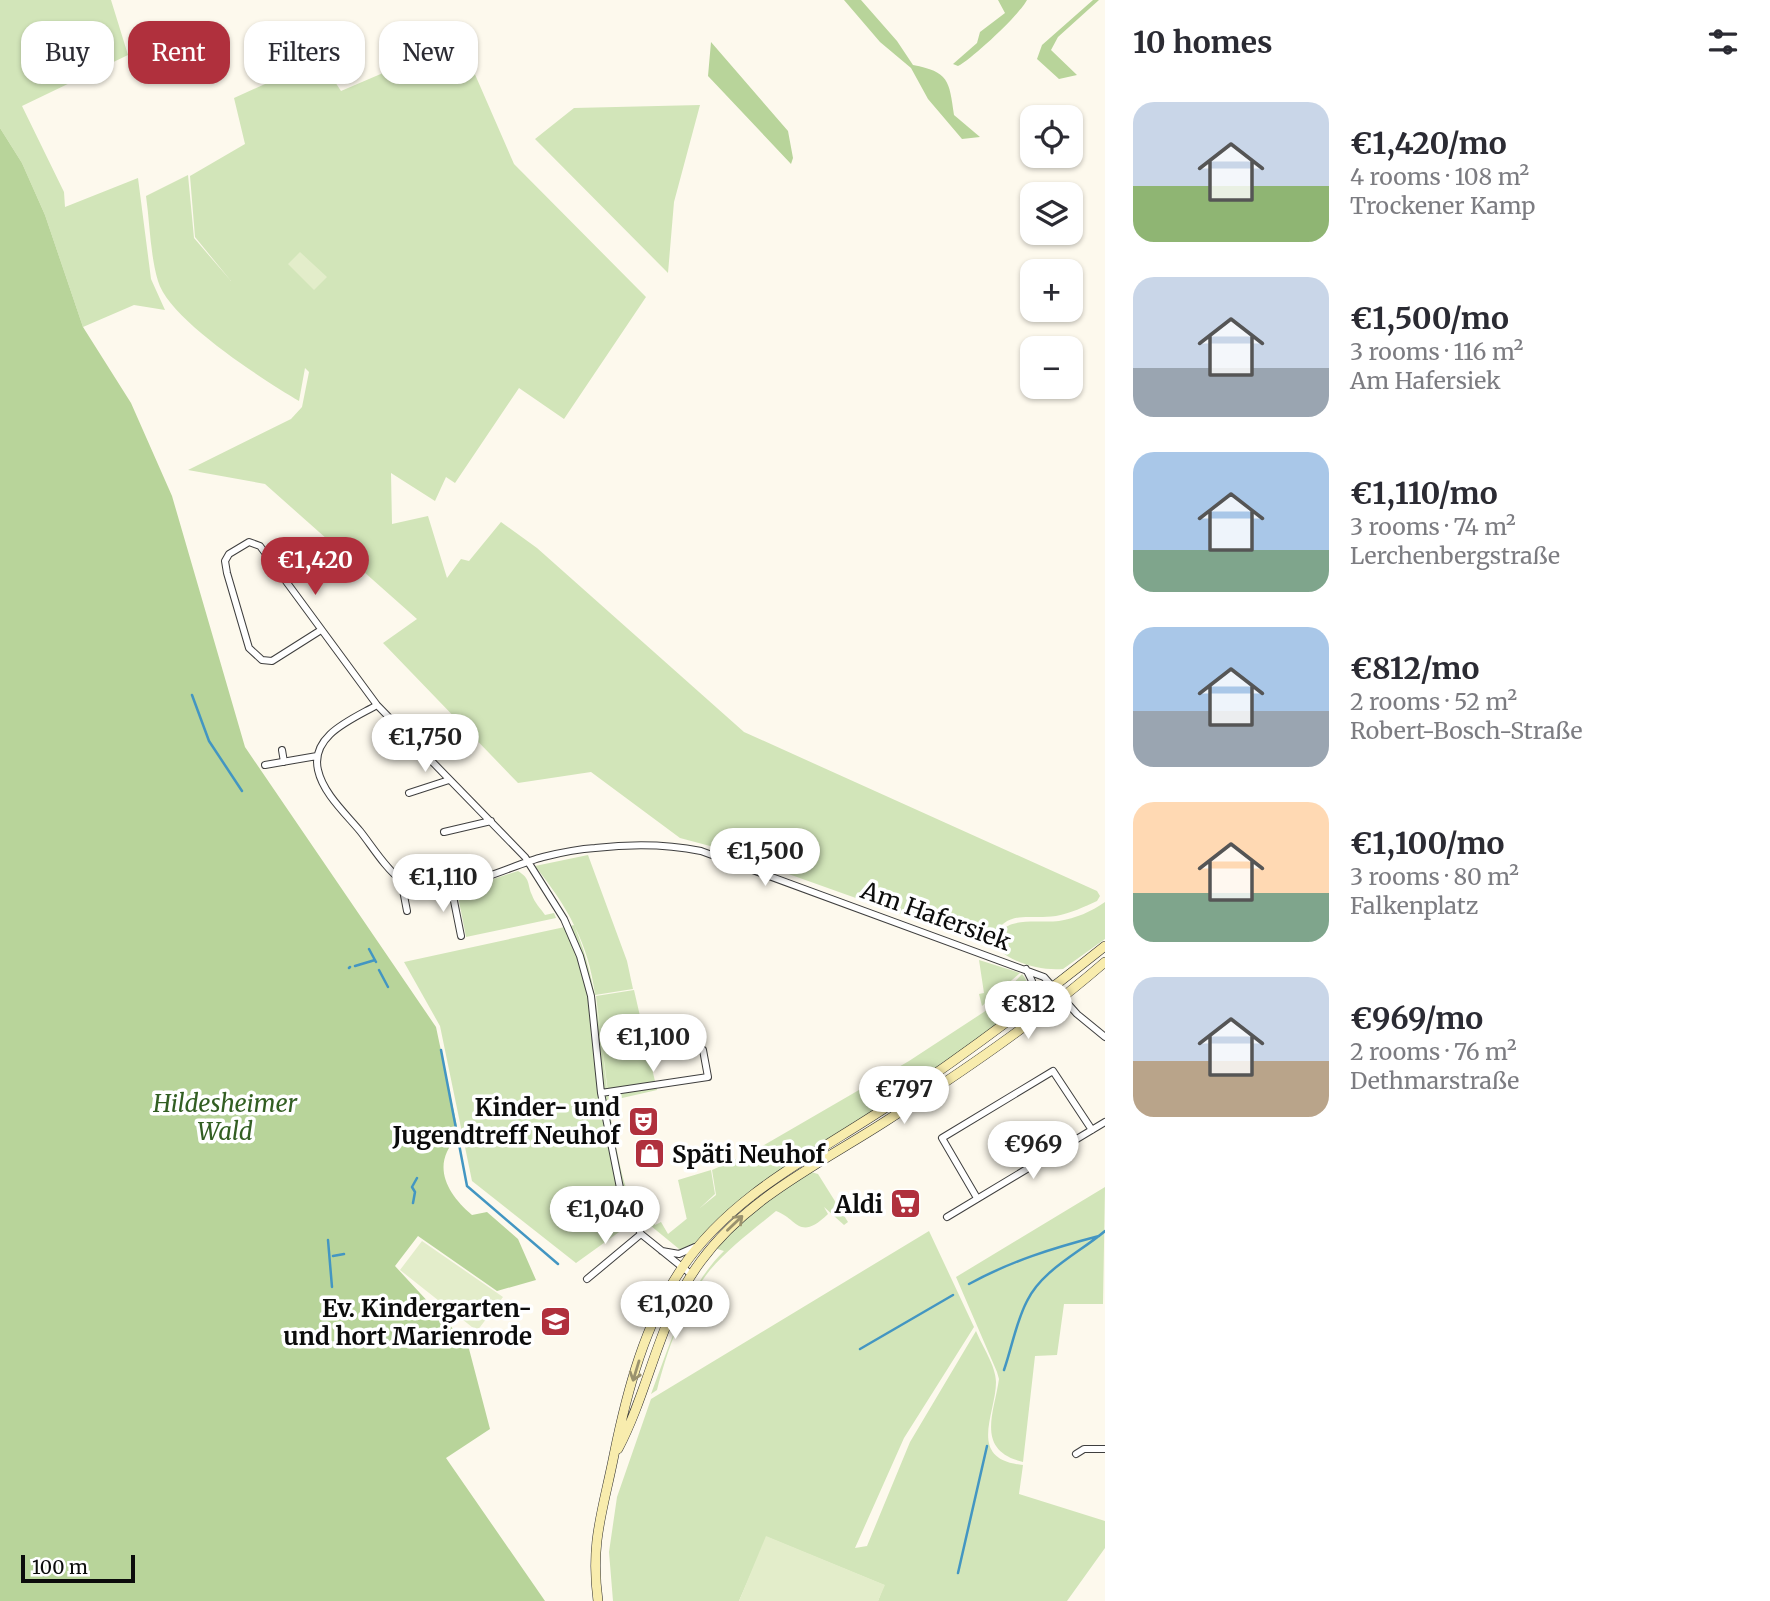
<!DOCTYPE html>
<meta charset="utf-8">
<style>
:root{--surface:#fff;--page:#f7f7f7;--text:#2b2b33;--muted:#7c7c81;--accent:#b0303d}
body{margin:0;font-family:Merriweather,serif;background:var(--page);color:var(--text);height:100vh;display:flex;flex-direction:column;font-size:26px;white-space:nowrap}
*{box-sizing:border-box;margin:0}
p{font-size:23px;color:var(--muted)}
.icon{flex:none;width:38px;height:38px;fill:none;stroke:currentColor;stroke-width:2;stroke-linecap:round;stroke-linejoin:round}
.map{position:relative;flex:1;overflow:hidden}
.sheet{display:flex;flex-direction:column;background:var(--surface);width:665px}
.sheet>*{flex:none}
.top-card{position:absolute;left:21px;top:21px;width:665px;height:63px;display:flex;gap:14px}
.buttons{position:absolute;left:1020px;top:105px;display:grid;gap:14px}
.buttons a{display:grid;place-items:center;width:63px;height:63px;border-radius:14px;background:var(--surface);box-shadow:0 2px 5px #0004;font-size:35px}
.scale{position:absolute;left:21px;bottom:18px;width:114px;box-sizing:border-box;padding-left:7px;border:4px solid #0c0c0c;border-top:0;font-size:19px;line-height:24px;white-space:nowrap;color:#0c0c0c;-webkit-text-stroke:5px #fff;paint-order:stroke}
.price{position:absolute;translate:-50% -60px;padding:0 16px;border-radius:24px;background:#fff;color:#222;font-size:23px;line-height:46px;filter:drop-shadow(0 2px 4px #0008)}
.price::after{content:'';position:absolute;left:50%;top:42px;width:21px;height:16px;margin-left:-10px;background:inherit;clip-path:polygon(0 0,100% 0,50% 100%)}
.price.on{background:var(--accent);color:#fff}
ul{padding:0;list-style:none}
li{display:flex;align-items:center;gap:21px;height:175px;padding:0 28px}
li span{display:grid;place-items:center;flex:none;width:196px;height:140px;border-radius:21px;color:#555}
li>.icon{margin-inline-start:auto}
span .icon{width:84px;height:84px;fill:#fffc;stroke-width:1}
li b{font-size:30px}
h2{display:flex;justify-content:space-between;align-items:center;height:84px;padding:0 28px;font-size:30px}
.pill{padding:0 24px;border-radius:21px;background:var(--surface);box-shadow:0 2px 5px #0004;font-size:24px;line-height:63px}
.pill.on{background:var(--accent);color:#fff}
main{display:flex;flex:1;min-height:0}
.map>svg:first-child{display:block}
.green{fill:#d2e5b9}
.forest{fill:#b8d49a}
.pitch{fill:#e3edca}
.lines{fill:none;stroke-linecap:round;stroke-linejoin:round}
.stream{stroke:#4396c2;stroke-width:2.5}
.street-casing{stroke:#3f3f3f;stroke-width:8}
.secondary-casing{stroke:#2e2e2e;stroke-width:10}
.street{stroke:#fff;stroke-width:6}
.secondary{stroke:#f8ecad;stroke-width:9}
.oneway{stroke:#9a926d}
.labels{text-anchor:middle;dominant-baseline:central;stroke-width:7;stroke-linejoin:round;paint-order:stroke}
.street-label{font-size:24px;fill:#0c0c0c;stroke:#fff}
.park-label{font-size:24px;font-style:italic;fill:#325e22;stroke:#fff}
.poi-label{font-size:24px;font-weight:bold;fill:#0c0c0c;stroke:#fff;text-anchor:end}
</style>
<main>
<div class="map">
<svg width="1105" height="1601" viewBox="0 0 1105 1601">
<rect width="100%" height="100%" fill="#fdf9ed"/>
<path class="green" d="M0 0H111L128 55 22 106 64 192 65 207 138 178 151 279 165 310 134 305 83 327 45 215 22 163 0 128Z
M460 40 514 164 646 297 564 419 519 388 455 483 446 477 435 501 391 473 392 524 428 516 447 578 461 559 469 561 501 522 537 548 744 732 1097 891 1100 896 1097 901C1084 907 1071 913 1056 916 1024 920 1010 908 989 940L979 942 710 846 680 838 591 772 518 783 383 643 417 619 265 484 188 470 291 419 302 407 309 372 305 368 299 401C264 380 169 320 158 281 150 254 150 224 146 196L188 175 194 238 231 281 195 237 190 176 245 144 234 98 320 59 341 91Z
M700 105 674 202 668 273 535 139 574 108Z
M588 855 627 961 633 989 595 995C589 944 567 906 535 866Z
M518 871C531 879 527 884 532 895 534 902 541 909 545 915L554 913 556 918 466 937 457 891Z
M1105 902V939L1063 969C1041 971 1012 963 997 948 995 913 1037 924 1059 921 1076 918 1091 912 1105 902Z
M574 925C603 991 601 1067 614 1136 619 1160 623 1187 635 1209L644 1205 655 1225 661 1222 668 1234 716 1195 712 1170 752 1152 909 1061 990 1008 1022 974C1031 984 1029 996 1021 1006 991 1029 962 1052 930 1073 846 1129 758 1183 684 1253L640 1217 576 1263 472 1181 440 1026 404 962Z
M979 960 1020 973 982 1006 979 994 984 993Z
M634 990 657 1090 609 1101 596 996Z
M711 1170 715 1194 687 1220 678 1180Z
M811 1172 818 1174 848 1222 844 1225 824 1207 828 1214C799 1242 798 1219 776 1211 753 1230 729 1248 710 1270 684 1302 667 1351 657 1390L651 1394C670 1345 686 1288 724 1251L714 1248 752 1211Z
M1105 1187 1103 1304H1064L1057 1355 1035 1356 1023 1462C975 1450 994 1414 999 1379L997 1372 956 1277Z
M929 1231 974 1327 904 1438 855 1548 867 1546 910 1442 976 1331C982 1346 996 1366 996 1382 996 1414 966 1460 1023 1465L1019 1494 1105 1521V1548L1067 1601H878L884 1585 767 1537 739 1601H613L609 1552 617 1497 651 1399Z"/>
<path class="forest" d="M844 0H861L897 41 913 65C949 72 949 80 954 115L980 137 962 139 928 99 911 68 880 42Z
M998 0H1027C1020 14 973 58 958 66L953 64 977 43 980 32 1005 13Z
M1093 0H1099L1058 37 1051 50 1077 75 1059 79 1037 59 1042 45Z
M711 42 788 131 793 158 791 164 708 76Z
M0 128 22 163 45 215 83 327 131 403 172 496 245 747 436 1027 459 1136C430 1163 446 1193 472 1215L487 1212 518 1239 536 1280 497 1291 418 1236 395 1266 468 1345 490 1429 446 1458 545 1601H0Z"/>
<path class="pitch" d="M300 252 327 277 314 290 288 264Z
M422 1241 503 1297 477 1331 400 1270Z
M766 1536 885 1585 878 1601H739Z"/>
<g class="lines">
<path class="stream" d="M192 695 209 741 242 791
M369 949 376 962
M355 966 375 960
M349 968 350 967
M379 970 388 987
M441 1050 467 1186 558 1264
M413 1203 415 1192 412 1187 417 1178
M328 1240 332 1287
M333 1256 344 1254
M969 1284C1011 1261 1053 1248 1099 1236
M860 1349 953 1295
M1004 1370C1012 1347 1016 1322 1027 1301 1042 1270 1079 1253 1105 1231
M958 1573 987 1446"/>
<defs>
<path id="street" d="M321 630 272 661 262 660 249 648 227 573 225 561 229 554 249 542 260 546 377 705 525 857 564 919 580 956 591 996 601 1093 620 1188 641 1234 692 1275
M377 705C353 719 310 735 318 770 323 793 345 813 360 831 372 846 385 868 401 880 437 906 507 866 543 857 559 853 578 849 595 848 629 844 667 844 701 851L1044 977 1077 1014 1105 1037
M282 750 284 762
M265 765 317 756
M409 793 449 780
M444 832 491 821
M401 880 407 911
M451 886 461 936
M1026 969 1032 981 1028 1003
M601 1093 708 1077 703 1050
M977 1198 942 1138 1053 1071 1092 1130
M947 1217 1105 1122
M662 1251 679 1254 695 1247
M587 1279 641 1234
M1076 1454 1084 1449H1105"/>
<path id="secondary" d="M618 1449C650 1388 659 1317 701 1261 748 1197 821 1163 886 1121 962 1072 1037 1021 1105 962
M598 1601C590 1542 603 1511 614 1455 627 1391 645 1323 682 1268 732 1194 816 1154 888 1106 963 1056 1035 1002 1105 946"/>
</defs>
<use href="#street" class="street-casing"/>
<use href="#secondary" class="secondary-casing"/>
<use href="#street" class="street"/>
<use href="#secondary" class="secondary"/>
</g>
<defs><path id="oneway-shaft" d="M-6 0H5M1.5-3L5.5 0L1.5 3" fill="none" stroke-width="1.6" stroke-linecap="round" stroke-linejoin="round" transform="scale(1.75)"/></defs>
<g class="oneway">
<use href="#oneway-shaft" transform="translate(735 1223) rotate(-44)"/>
<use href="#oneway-shaft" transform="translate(636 1371) rotate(107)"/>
</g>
<defs>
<symbol id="theatre-square" viewBox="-11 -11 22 22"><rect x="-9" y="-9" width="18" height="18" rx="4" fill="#b0303d" stroke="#fff"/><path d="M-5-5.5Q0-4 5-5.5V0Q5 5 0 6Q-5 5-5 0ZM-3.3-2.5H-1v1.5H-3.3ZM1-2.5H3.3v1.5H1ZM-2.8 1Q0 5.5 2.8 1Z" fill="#fff"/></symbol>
<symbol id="shop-square" viewBox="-11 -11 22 22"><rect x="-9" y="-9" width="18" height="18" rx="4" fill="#b0303d" stroke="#fff"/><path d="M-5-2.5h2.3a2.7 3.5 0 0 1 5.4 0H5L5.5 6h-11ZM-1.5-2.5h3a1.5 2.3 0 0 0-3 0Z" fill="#fff"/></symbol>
<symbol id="supermarket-square" viewBox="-11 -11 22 22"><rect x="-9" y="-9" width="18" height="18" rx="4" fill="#b0303d" stroke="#fff"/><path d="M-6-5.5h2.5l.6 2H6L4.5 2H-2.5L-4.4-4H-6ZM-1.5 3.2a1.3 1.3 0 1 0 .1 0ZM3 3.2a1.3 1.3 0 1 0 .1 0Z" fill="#fff"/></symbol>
<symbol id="school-square" viewBox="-11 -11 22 22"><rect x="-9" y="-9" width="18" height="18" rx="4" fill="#b0303d" stroke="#fff"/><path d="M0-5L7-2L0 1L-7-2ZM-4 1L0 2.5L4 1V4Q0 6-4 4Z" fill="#fff"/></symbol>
</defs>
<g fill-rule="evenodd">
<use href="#theatre-square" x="626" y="1104" width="35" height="35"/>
<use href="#shop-square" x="632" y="1136" width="35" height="35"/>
<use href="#supermarket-square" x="888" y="1186" width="35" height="35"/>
<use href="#school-square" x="538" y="1304" width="35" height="35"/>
</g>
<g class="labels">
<g class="street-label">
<text transform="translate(936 916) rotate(20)">Am Hafersiek</text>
</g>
<g class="park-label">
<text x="225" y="1103">Hildesheimer<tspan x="225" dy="28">Wald</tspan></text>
</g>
<g class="poi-label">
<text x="620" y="1107">Kinder- und<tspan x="620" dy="28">Jugendtreff Neuhof</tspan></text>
<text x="672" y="1154" text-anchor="start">Späti Neuhof</text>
<text x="883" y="1204">Aldi</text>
<text x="532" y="1308">Ev. Kindergarten-<tspan x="532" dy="28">und hort Marienrode</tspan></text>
</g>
</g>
</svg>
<div class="buttons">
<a><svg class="icon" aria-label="locate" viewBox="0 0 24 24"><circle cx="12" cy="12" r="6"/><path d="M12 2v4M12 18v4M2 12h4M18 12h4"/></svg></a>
<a><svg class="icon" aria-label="layers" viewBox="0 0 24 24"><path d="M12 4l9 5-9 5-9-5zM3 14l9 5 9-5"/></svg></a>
<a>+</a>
<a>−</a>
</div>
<div class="scale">100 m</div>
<b class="price on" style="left:315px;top:597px">€1,420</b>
<b class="price" style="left:425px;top:774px">€1,750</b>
<b class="price" style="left:765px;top:888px">€1,500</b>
<b class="price" style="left:443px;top:914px">€1,110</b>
<b class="price" style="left:1028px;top:1041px">€812</b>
<b class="price" style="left:653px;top:1074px">€1,100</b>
<b class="price" style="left:904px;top:1126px">€797</b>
<b class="price" style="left:1033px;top:1181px">€969</b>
<b class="price" style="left:605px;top:1246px">€1,040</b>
<b class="price" style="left:675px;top:1341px">€1,020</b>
<div class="top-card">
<a class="pill">Buy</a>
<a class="pill on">Rent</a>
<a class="pill">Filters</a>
<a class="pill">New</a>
</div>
</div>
<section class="sheet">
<h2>10 homes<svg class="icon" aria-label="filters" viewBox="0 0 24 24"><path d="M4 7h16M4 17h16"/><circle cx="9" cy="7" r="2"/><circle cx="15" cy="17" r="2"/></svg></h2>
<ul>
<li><span style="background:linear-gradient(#c9d6e8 60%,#8fb573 0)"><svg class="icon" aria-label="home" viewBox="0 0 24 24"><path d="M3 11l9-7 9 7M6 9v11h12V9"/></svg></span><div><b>€1,420/mo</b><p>4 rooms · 108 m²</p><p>Trockener Kamp</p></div></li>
<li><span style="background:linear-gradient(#c9d6e8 65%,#9aa5b1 0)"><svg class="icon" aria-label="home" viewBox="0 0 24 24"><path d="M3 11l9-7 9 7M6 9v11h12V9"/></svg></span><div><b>€1,500/mo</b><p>3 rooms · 116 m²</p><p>Am Hafersiek</p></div></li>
<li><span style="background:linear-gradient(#a9c7e8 70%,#7fa58c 0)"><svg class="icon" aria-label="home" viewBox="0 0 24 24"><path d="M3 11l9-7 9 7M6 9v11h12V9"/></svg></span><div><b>€1,110/mo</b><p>3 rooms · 74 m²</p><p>Lerchenbergstraße</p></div></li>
<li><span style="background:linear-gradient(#a9c7e8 60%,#9aa5b1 0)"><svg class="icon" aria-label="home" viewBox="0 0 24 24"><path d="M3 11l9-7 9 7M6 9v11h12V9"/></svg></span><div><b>€812/mo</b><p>2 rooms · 52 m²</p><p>Robert-Bosch-Straße</p></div></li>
<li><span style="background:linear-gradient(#ffd9b3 65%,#7fa58c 0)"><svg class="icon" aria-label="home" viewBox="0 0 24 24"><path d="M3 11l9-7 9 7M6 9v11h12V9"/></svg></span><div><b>€1,100/mo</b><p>3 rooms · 80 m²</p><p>Falkenplatz</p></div></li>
<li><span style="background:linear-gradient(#c9d6e8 60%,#b9a48a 0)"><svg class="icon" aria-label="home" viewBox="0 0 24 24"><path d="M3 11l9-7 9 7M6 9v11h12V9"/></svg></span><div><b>€969/mo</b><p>2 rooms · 76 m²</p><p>Dethmarstraße</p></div></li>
</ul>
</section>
</main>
